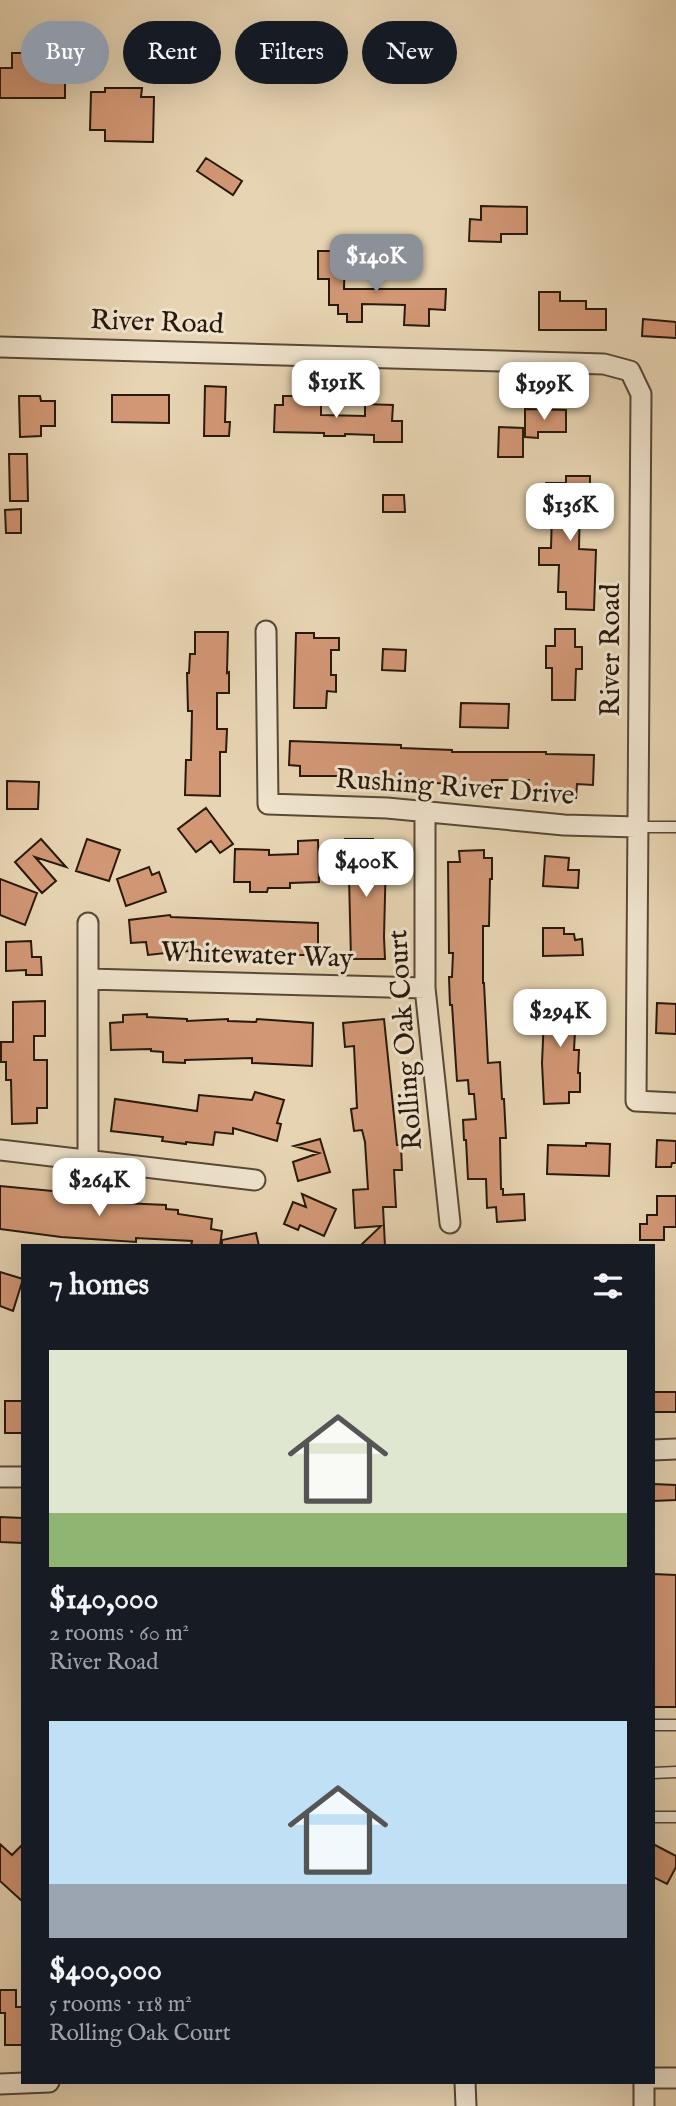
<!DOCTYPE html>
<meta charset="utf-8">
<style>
:root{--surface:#171b24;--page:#20242c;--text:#f1f3f6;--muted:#9ea1a6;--accent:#8c9099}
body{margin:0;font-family:"IM FELL English",serif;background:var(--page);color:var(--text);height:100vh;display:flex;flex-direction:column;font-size:26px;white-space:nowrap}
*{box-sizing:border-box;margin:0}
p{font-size:23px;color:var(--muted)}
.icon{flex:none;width:38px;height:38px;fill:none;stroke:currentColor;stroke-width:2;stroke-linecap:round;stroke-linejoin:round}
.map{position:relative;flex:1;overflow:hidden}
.sheet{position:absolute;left:21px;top:1244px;width:634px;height:840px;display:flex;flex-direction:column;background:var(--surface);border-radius:0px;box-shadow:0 7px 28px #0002}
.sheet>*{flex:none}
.hud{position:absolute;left:21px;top:21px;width:635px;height:63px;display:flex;gap:14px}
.price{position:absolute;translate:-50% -60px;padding:0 16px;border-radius:14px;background:#fff;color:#222;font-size:23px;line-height:46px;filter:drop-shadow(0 2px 4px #0008)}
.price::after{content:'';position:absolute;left:50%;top:42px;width:21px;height:16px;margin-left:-10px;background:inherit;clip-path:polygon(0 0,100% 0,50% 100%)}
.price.current{background:var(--accent);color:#fff}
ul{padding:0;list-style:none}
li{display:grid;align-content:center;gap:14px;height:371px;padding:0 28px}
li span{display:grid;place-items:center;height:217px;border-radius:0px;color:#555}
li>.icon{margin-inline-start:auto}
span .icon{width:126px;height:126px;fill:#fffc;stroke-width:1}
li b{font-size:30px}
h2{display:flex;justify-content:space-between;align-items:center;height:84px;padding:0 28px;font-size:30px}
.tag{padding:0 24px;border-radius:32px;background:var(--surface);box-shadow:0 7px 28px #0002;font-size:24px;line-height:63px}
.tag.current{background:var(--accent);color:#fff}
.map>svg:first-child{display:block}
.building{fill:#d29775;stroke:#28190b;stroke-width:2}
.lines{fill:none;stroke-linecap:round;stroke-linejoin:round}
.service-casing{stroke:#584835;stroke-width:13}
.minor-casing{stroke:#584835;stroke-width:23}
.service{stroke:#efe3cd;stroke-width:10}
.minor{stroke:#efe3cd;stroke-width:19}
.labels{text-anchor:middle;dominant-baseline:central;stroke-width:6;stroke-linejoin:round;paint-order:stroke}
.street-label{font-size:28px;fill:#28190b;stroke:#efe3cd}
</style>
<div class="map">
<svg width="676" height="2106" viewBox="0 0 676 2106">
<rect width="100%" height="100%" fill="#e7d4b2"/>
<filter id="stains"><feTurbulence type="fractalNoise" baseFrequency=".00286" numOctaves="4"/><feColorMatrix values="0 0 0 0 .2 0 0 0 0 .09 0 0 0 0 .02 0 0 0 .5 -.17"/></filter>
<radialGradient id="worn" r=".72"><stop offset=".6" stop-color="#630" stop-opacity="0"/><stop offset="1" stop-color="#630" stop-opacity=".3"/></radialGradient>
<path class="building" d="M12 53H31V69H65V98H0V68H12Z
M105 88H142L141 97H154L153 142 105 141V130H90L91 92H105Z
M206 158 242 181 233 195 197 171Z
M481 206 527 207V234H501V242L469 241 470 219 481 220Z
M318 251H345L344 289H446L445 310 429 309V326L404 325 405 305 362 304V322H347V314H338V305H329V279H318Z
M539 292H560V301H586V309H606V330H539Z
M643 319 676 322V338L642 336Z
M205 386 226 387 225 422H230L229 436H204Z
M112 395H169V423L112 422Z
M19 396H40L41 401H55V426H41V436L20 437Z
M283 396H321V415L365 416V404L393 405 392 421H402V442H374V435L345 434V436H324V433L274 432 275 405H283Z
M525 409 566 410V432H538V438L525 437Z
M499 427 523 428V457H498Z
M9 454H27L28 501H10Z
M566 476H590V497H580L579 549 596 550 594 610 566 609V592H558L559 565H539V548H551L552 514H546V483H566Z
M383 495H404L405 512H383Z
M21 509V533H6L5 510Z
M555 629H575V647H582V669H576L575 700H552V668H546V646H555Z
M195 632H228L227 673 229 672V693H217V729H227L226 752H220V796L185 795 186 760H191L192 711H188L187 673H189L190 654H195Z
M296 633H314V638H339V650H331V675H336V692L327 691 326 708H294Z
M383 649 406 650 405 671 382 670Z
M461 703 509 704 508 728 460 727Z
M290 741 401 745V748L452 750V752H546V754L594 755 593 785 577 784 576 798H558V794L529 793V780H492V788L468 787V784L432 783V780H382V776H300V766L289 765Z
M7 781 39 782 38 809H7Z
M206 808 233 844 220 853 211 841 196 852 178 829Z
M41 839 66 867 35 857 56 881 42 893 15 862Z
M87 839 120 850 109 881 76 871Z
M345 839H373V856L386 857 384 937 385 959H351L349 877H344Z
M318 840 319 882 290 883V888H268L267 892H250V882H234L235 849 269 850V855L298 854V841Z
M484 850V858H492V879H490L489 926H483V983H484L488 1063 500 1062 502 1099H504L506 1138H500L501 1189H503V1195L524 1194 525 1220 497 1222 496 1207 487 1208 486 1179H468L466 1140H464L463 1120 476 1119 474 1094H469L468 1080 457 1081 452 1005H450L449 977H452L453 953H449L448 862H460L459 851Z
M545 856 569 858 568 870H579L578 888 543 886Z
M149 867 152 875 159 872 166 892 126 906 117 879Z
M0 879 37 893 25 925 0 915Z
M170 915 171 917 318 923V955H270L184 951 148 955 146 942 131 943 129 920Z
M543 928H564V934H574L575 940 582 939 583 955 543 956Z
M31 941 32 957H41L42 975H26V970L6 971V942Z
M545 993 577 994 574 1050H579L578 1073H580V1092H569V1103L544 1104 542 1063Z
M45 1001V1036H34V1060H47V1108H37V1123L12 1124 11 1080H6V1062H1V1042H13V1002Z
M657 1003 676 1004V1034L656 1033Z
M147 1014V1017L187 1019V1021L228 1019V1021L256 1022 257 1019 313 1023 312 1066 252 1063V1058L185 1060V1063L163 1062V1052L151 1051V1049L111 1050 110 1023 123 1022V1015Z
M384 1019 397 1145H401L402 1170H394L396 1207H383L385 1246H360L381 1226 355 1228 353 1190 368 1189 365 1142 362 1130 354 1131 351 1109 357 1108 354 1046 345 1047 343 1023Z
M255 1092 284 1100 277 1123 281 1124 277 1141 233 1128V1134L215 1132 213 1145 186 1142V1144L162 1141 163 1137 111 1131 115 1099 197 1111 199 1095 252 1100Z
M320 1139 330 1172 298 1181 293 1162 319 1153 294 1146Z
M657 1140 676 1141V1163H672L671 1167H656Z
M586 1143 610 1144 609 1176 547 1174 548 1145 586 1146Z
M0 1186 95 1195 124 1199 123 1203 166 1205V1209L178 1210V1214L212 1219 211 1229 222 1231 220 1246H191L192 1241 136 1238V1242L61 1237 0 1229Z
M302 1194 336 1209 324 1236 300 1225 298 1230 284 1224 293 1202 306 1207Z
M657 1196H676V1227H664V1240H640V1224H647V1215H657Z
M256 1233 259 1246H222V1240Z
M0 1272 23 1279 13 1311 0 1306Z
M653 1392H676V1412H653Z
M5 1401H23V1433H5Z
M653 1484 676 1485V1500L653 1501Z
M0 1517 23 1518V1543L0 1542Z
M653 1574 676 1575V1707H653Z
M0 1844 12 1855 23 1844V1902L0 1881Z
M653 1844 676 1856V1867L667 1884 653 1877Z
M0 1990H16V2007H23V2045H5V2013H0Z"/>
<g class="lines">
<defs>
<path id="service" d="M637 827H676
M653 1725H676
M653 1773 676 1772
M653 1817H676"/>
<path id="minor" d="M0 347 604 364 630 371 641 394 636 1101 676 1103
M266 631 268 804 387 808 564 825 637 827
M425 811V988L450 1223
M88 923V1160
M88 979 425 988
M0 1150 255 1180
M653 1450 676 1449
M0 1477H23
M653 2078H676
M465 2082 466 2106
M644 2082V2106
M0 2084 49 2082"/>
</defs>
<use href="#service" class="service-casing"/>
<use href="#minor" class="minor-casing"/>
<use href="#service" class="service"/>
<use href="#minor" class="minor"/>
</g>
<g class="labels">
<g class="street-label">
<text transform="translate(157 323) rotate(2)">River Road</text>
<text transform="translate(611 650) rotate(-90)">River Road</text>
<text transform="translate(455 788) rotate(4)">Rushing River Drive</text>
<text transform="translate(257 956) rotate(2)">Whitewater Way</text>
<text transform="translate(406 1040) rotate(-94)">Rolling Oak Court</text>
</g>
</g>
<rect width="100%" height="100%" filter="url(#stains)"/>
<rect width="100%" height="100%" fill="url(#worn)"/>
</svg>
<b class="price current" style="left:376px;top:294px">$140K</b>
<b class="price" style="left:336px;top:420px">$191K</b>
<b class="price" style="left:544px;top:422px">$199K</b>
<b class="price" style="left:570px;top:543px">$136K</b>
<b class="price" style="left:366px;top:899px">$400K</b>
<b class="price" style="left:560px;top:1049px">$294K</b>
<b class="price" style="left:99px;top:1218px">$264K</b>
<div class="hud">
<a class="tag current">Buy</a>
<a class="tag">Rent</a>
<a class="tag">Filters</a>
<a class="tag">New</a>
</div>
<section class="sheet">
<h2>7 homes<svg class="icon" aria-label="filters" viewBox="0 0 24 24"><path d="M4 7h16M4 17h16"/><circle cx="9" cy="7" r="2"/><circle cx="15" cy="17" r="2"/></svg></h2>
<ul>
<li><span style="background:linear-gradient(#dfe7d0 75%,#8fb573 0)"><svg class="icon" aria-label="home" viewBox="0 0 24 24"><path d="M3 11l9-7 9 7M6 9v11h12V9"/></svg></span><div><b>$140,000</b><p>2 rooms · 60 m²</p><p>River Road</p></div></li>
<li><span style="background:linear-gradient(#bfe0f5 75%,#9aa5b1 0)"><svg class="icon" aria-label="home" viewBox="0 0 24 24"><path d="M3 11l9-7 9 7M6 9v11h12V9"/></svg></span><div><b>$400,000</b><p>5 rooms · 118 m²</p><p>Rolling Oak Court</p></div></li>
</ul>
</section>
</div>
